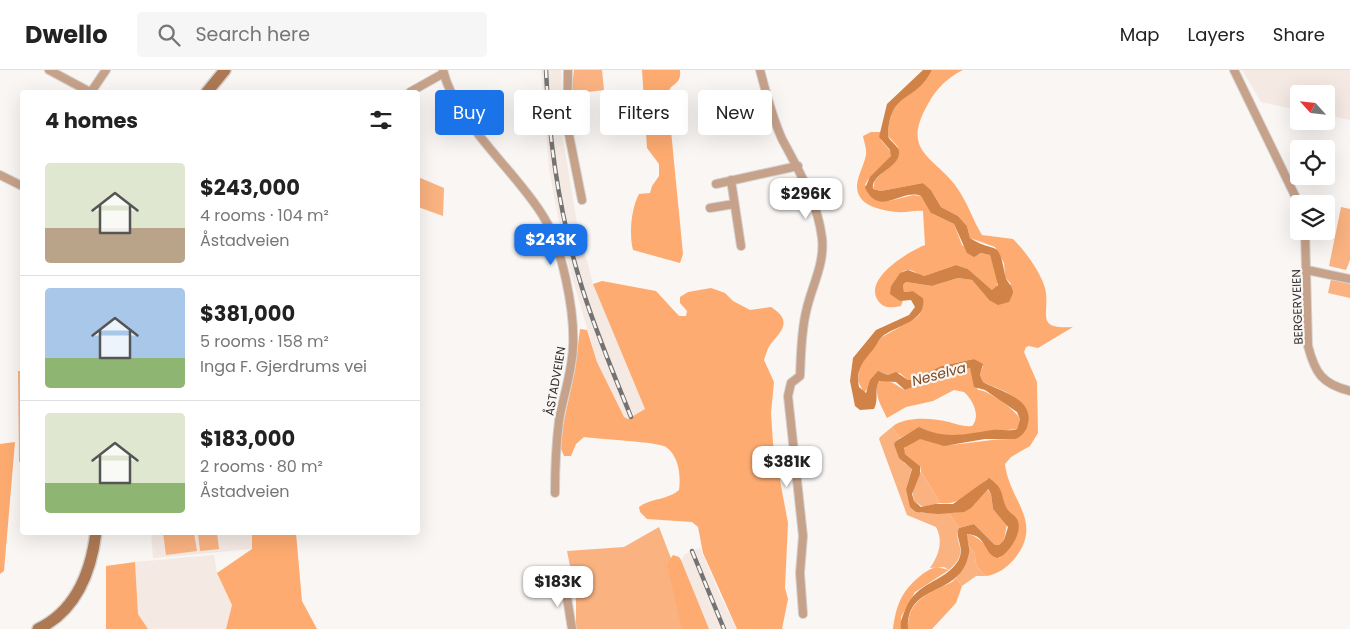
<!DOCTYPE html>
<meta charset="utf-8">
<style>
:root{--surface:#fff;--page:#f6f6f6;--text:#222;--muted:#767676;--line:#e0e0e0;--accent:#1a73e8}
body{margin:0;font-family:Poppins,sans-serif;background:var(--page);color:var(--text);height:100vh;display:flex;flex-direction:column;font-size:19px;white-space:nowrap}
*{box-sizing:border-box;margin:0}
p{font-size:16px;color:var(--muted)}
.icon{flex:none;width:28px;height:28px;fill:none;stroke:currentColor;stroke-width:2;stroke-linecap:round;stroke-linejoin:round}
.map{position:relative;flex:1;overflow:hidden}
.details{position:absolute;left:20px;top:20px;width:400px;height:445px;display:flex;flex-direction:column;background:var(--surface);border-radius:5px;box-shadow:0 5px 20px #0002}
.details>*{flex:none}
.top-card{position:absolute;left:435px;top:20px;width:475px;height:45px;display:flex;gap:10px}
.needle{width:32px;rotate:297deg}
.fabs{position:absolute;left:1290px;top:15px;display:grid;gap:10px}
.fabs a{display:grid;place-items:center;width:45px;height:45px;border-radius:5px;background:var(--surface);box-shadow:0 5px 20px #0002;font-size:25px}
.price{position:absolute;translate:-50% -42px;padding:0 11px;border-radius:10px;background:#fff;color:#222;font-size:16px;line-height:32px;filter:drop-shadow(0 1px 2px #0008)}
.price::after{content:'';position:absolute;left:50%;top:30px;width:15px;height:11px;margin-left:-8px;background:inherit;clip-path:polygon(0 0,100% 0,50% 100%)}
.price.on{background:var(--accent);color:#fff}
ul{padding:0;list-style:none}
li{display:flex;align-items:center;gap:15px;height:125px;padding:0 25px}
li+li{border-top:1px solid var(--line)}
li span{display:grid;place-items:center;flex:none;width:140px;height:100px;border-radius:5px;color:#555}
li>.icon{margin-inline-start:auto}
span .icon{width:60px;height:60px;fill:#fffc;stroke-width:1}
li b{font-size:21px}
h2{display:flex;justify-content:space-between;align-items:center;height:60px;padding:0 25px;font-size:21px}
.tag{padding:0 18px;border-radius:5px;background:var(--surface);box-shadow:0 5px 20px #0002;font-size:18px;line-height:45px}
.tag.on{background:var(--accent);color:#fff}
header{display:flex;align-items:center;gap:30px;box-sizing:border-box;height:70px;padding:0 25px;background:var(--surface);border-bottom:1px solid var(--line)}
header strong{font-size:24px}
nav{display:flex;gap:28px;margin-inline-start:auto;font-size:18px}
.search{width:350px;height:45px;background:var(--page);display:flex;align-items:center;gap:12px;box-sizing:border-box;padding:0 18px;border-radius:5px;color:var(--muted);font-size:19px}
.map>svg:first-child{display:block}
.built{fill:#f4e9e3}
.green{fill:#f9b280}
.forest{fill:#fdab70}
.water{fill:#d08247}
.lines{fill:none;stroke-linecap:round;stroke-linejoin:round}
.minor-casing{stroke:#d5d2d0;stroke-width:10}
.secondary-casing{stroke:#d5d2d0;stroke-width:14}
.minor{stroke:#c7a28a;stroke-width:8}
.secondary{stroke:#ad7954;stroke-width:11}
.rail-casing{stroke:#757372;stroke-width:4.5}
.rail{stroke:#f9f6f4;stroke-width:2.5;stroke-dasharray:8;stroke-linecap:butt}
.labels{text-anchor:middle;dominant-baseline:central;stroke-width:4.5;stroke-linejoin:round;paint-order:stroke}
.street-label{font-size:12px;fill:#302e2e;stroke:#f9f6f4}
.water-label{font-size:14px;font-style:italic;fill:#7d481e;stroke:#f9f6f4}
</style>
<header>
<strong>Dwello</strong>
<div class="search"><svg class="icon" aria-label="search" viewBox="0 0 24 24"><circle cx="10" cy="10" r="6"/><path d="M15 15l6 6"/></svg>Search here</div>
<nav><a>Map</a><a>Layers</a><a>Share</a></nav>
</header>
<div class="map">
<svg width="1350" height="559" viewBox="0 0 1350 559">
<rect width="100%" height="100%" fill="#f9f6f4"/>
<path class="built" d="M541 0H561L563 69 577 153 593 214 645 339 628 349 624 347 597 292 565 183 549 99Z
M1242 0H1350V50L1326 45V24H1299V40L1261 32Z
M151 463H252V479L153 488Z
M700 478 722 530 737 559H709L681 490 685 484Z
M214 485 217 503 232 535 226 559H148L138 544 135 492Z"/>
<path class="green" d="M574 0H602L604 20 571 24Z
M418 107 444 118 443 146 418 137Z
M1341 137 1350 139V190L1346 200 1329 196Z
M1331 209 1350 213V228L1328 223Z
M18 301H22V392H19Z
M892 357 900 368 896 371 904 393 912 398 906 419 921 443 948 442 959 458C952 474 972 479 949 500L944 497 930 498C938 486 944 472 936 457L907 445 879 369 880 367Z
M921 401 940 433 923 437 914 431 912 420Z
M659 457 698 559H576V526L567 481 624 477Z
M163 463H194L197 481 166 485Z
M198 463H217L219 479 200 481Z
M969 476 975 483C975 494 977 500 987 506H976L962 516 956 508 968 488Z"/>
<path class="forest" d="M642 0H680C681 10 678 12 670 18L668 30 683 184 680 193 633 180C629 164 631 139 639 124L650 123 652 116 659 106V94L647 78Z
M932 0H963C948 7 936 19 928 34 898 86 940 87 961 124 969 137 974 152 982 165L1013 169C1025 181 1040 201 1045 218 1051 243 1033 260 1073 257L1038 278 1029 276 1026 277 1024 282 1037 312 1038 363 1030 376 1011 387 1005 394C1009 431 1044 451 1015 488 1008 497 998 504 987 506 977 500 975 494 975 483L969 476 966 466 968 464C983 468 987 480 1000 488L1014 446 1007 440 996 414 987 409C973 420 960 436 940 433L921 401 920 396 905 384 903 380C907 375 913 370 919 369 929 368 936 375 946 375 969 374 992 368 1016 369L1028 355C1030 328 1003 321 983 312L980 305 983 296 974 289 941 296 912 310H908L900 303 888 305 881 302 864 323 858 311 859 296 863 290 882 267 916 248 920 244 923 228 913 221 904 222 903 215 906 212 932 216 958 208 972 210 989 230 1011 214 1005 207 1004 193 995 177 970 168 967 156 958 146 941 137 931 120 923 113 881 121 873 119 875 110 897 89 898 77 888 66C890 19 914 33 932 0Z
M871 62H881V70L892 83C888 97 871 102 865 115L889 131 913 125 921 126 933 144 954 154 962 175 978 185 981 183 990 185 998 212 996 219 992 220 968 199 956 195 924 206C918 206 918 203 913 201 901 196 897 209 891 216L900 231 903 230 901 236C890 238 883 239 877 229 865 207 910 181 925 175L923 141C914 140 905 143 897 142 881 140 856 136 857 115 858 105 864 95 866 85 867 79 864 72 863 66Z
M602 211 656 221 679 246H686L687 241 680 233V227L688 222 711 218 725 223 733 231 750 240 771 237C793 251 782 260 770 275 767 279 766 285 764 290L774 312 771 343 773 373 788 453 785 518 788 529 782 559H737L703 483 698 457 692 452 647 449 640 442 639 437C651 428 668 430 679 420 681 406 679 386 666 377 659 372 598 369 584 367L576 374 571 386H564L559 374 575 300 580 259 587 260 597 292 624 347 628 349 645 339 593 214Z
M970 298 978 320C987 319 1016 340 1020 349L1017 359 951 366 940 365 919 358 900 368 892 357C905 346 933 348 949 352 957 354 963 357 972 356 981 346 973 330 964 322L954 320 933 331 906 337 887 348C881 335 874 326 878 312 889 307 896 316 905 320L943 305Z
M15 372 4 501 0 504V374Z
M987 419 991 424 993 439 1007 454 1004 470 999 475H995L974 454 959 458 948 442C975 445 970 431 987 419Z
M252 463H296L302 531 317 559H226L232 535 217 503 252 479Z
M673 485 679 487 681 490 709 559H682L667 494Z
M135 492 138 544 148 559H106V496Z
M937 497 949 500 915 522 901 547V559H893C896 536 901 522 919 507 925 502 929 499 937 497Z
M956 508 962 516 956 533 932 559H908C907 529 930 523 952 512Z"/>
<path class="water" d="M923 0H932C915 34 890 19 888 66 890 72 899 76 899 82 900 98 870 104 873 119L881 121 923 113 931 120 941 137 958 146 967 156 970 168C997 185 998 167 1005 205 1006 212 1013 215 1013 223L1009 232 998 235 989 230 972 210 958 208 932 216 906 212 903 215 904 222 913 221 923 228C927 251 898 255 884 265 880 268 878 272 875 277 864 291 855 298 859 317L866 323 870 310 878 301 888 305 896 302 908 310H912L941 296 974 289 983 294 980 305 983 312C999 321 1034 328 1028 354 1027 360 1022 366 1016 369H985L944 376 920 369 904 378 905 384 920 396V404L912 424 914 431 921 437 935 434H953L989 408C1004 419 1000 422 1006 437 1009 443 1014 444 1017 449 1024 461 1009 484 998 488 983 485 988 465 967 464 967 471 970 477 969 483 961 529 906 511 908 559H901C900 551 902 548 905 540 917 510 943 514 958 491 966 477 954 468 959 458L974 454 995 475H999L1004 470 1008 457 993 439 991 424 988 419 971 438 964 442 938 444 916 442 910 437 906 419 912 399 899 388 894 374 896 371 919 357C946 370 964 364 993 360 1001 359 1009 362 1017 359L1020 349 1017 342 985 320 974 317 970 298 943 305 905 320 896 312 879 311C874 320 879 330 874 339L860 340 855 336 850 311 853 288 876 260 909 245 915 237 911 230 900 231 890 224 891 216 900 203 908 200 924 206 956 195 968 199 992 220 998 215 990 185 981 183 974 187 967 183 954 154 931 143 921 126C902 118 880 148 865 118L870 107 891 86 890 80 879 67 887 34Z"/>
<g class="lines">
<defs>
<path id="minor" d="M49 0 90 22
M443 0C455 52 516 101 543 146 562 175 575 242 573 277 572 303 563 326 559 351 556 375 555 399 555 423
M568 0 567 55 582 130
M760 0C766 23 772 47 782 69 798 99 818 133 822 168 825 195 811 217 806 242 801 263 801 285 800 306L791 313 788 326 803 466 800 503 803 544
M1234 0 1299 134
M91 22 106 0
M410 22 444 3
M0 105 22 116
M731 110 741 176
M716 114 798 96
M710 138 734 134
M1305 161 1308 276C1315 303 1322 314 1350 321
M1307 200 1350 209
M565 515 572 559"/>
<path id="secondary" d="M207 22 225 0
M38 559C76 541 91 502 96 462"/>
</defs>
<use href="#minor" class="minor-casing"/>
<use href="#secondary" class="secondary-casing"/>
<use href="#minor" class="minor"/>
<use href="#secondary" class="secondary"/>
<defs>
<path id="rail" d="M546 0C549 72 559 142 580 211 594 258 613 302 631 347
M692 481 724 559"/>
</defs>
<use href="#rail" class="rail-casing"/>
<use href="#rail" class="rail"/>
</g>
<g class="labels">
<g class="street-label">
<text transform="translate(1297 237) rotate(-92)">BERGERVEIEN</text>
<text transform="translate(555 311) rotate(-80)">ÅSTADVEIEN</text>
</g>
<g class="water-label">
<text transform="translate(939 304) rotate(-15)">Neselva</text>
</g>
</g>
</svg>
<div class="fabs">
<a><svg class="needle" viewBox="-14 -14 28 28"><path d="M0-13l5 13h-10z" fill="#e53935"/><path d="M0 13l5-13h-10z" fill="#767676"/></svg></a>
<a><svg class="icon" aria-label="locate" viewBox="0 0 24 24"><circle cx="12" cy="12" r="6"/><path d="M12 2v4M12 18v4M2 12h4M18 12h4"/></svg></a>
<a><svg class="icon" aria-label="layers" viewBox="0 0 24 24"><path d="M12 4l9 5-9 5-9-5zM3 14l9 5 9-5"/></svg></a>
</div>
<b class="price" style="left:806px;top:150px">$296K</b>
<b class="price on" style="left:551px;top:196px">$243K</b>
<b class="price" style="left:787px;top:418px">$381K</b>
<b class="price" style="left:558px;top:538px">$183K</b>
<div class="top-card">
<a class="tag on">Buy</a>
<a class="tag">Rent</a>
<a class="tag">Filters</a>
<a class="tag">New</a>
</div>
<section class="details">
<h2>4 homes<svg class="icon" aria-label="filters" viewBox="0 0 24 24"><path d="M4 7h16M4 17h16"/><circle cx="9" cy="7" r="2"/><circle cx="15" cy="17" r="2"/></svg></h2>
<ul>
<li><span style="background:linear-gradient(#dfe7d0 65%,#b9a48a 0)"><svg class="icon" aria-label="home" viewBox="0 0 24 24"><path d="M3 11l9-7 9 7M6 9v11h12V9"/></svg></span><div><b>$243,000</b><p>4 rooms · 104 m²</p><p>Åstadveien</p></div></li>
<li><span style="background:linear-gradient(#a9c7e8 70%,#8fb573 0)"><svg class="icon" aria-label="home" viewBox="0 0 24 24"><path d="M3 11l9-7 9 7M6 9v11h12V9"/></svg></span><div><b>$381,000</b><p>5 rooms · 158 m²</p><p>Inga F. Gjerdrums vei</p></div></li>
<li><span style="background:linear-gradient(#dfe7d0 70%,#8fb573 0)"><svg class="icon" aria-label="home" viewBox="0 0 24 24"><path d="M3 11l9-7 9 7M6 9v11h12V9"/></svg></span><div><b>$183,000</b><p>2 rooms · 80 m²</p><p>Åstadveien</p></div></li>
</ul>
</section>
</div>
